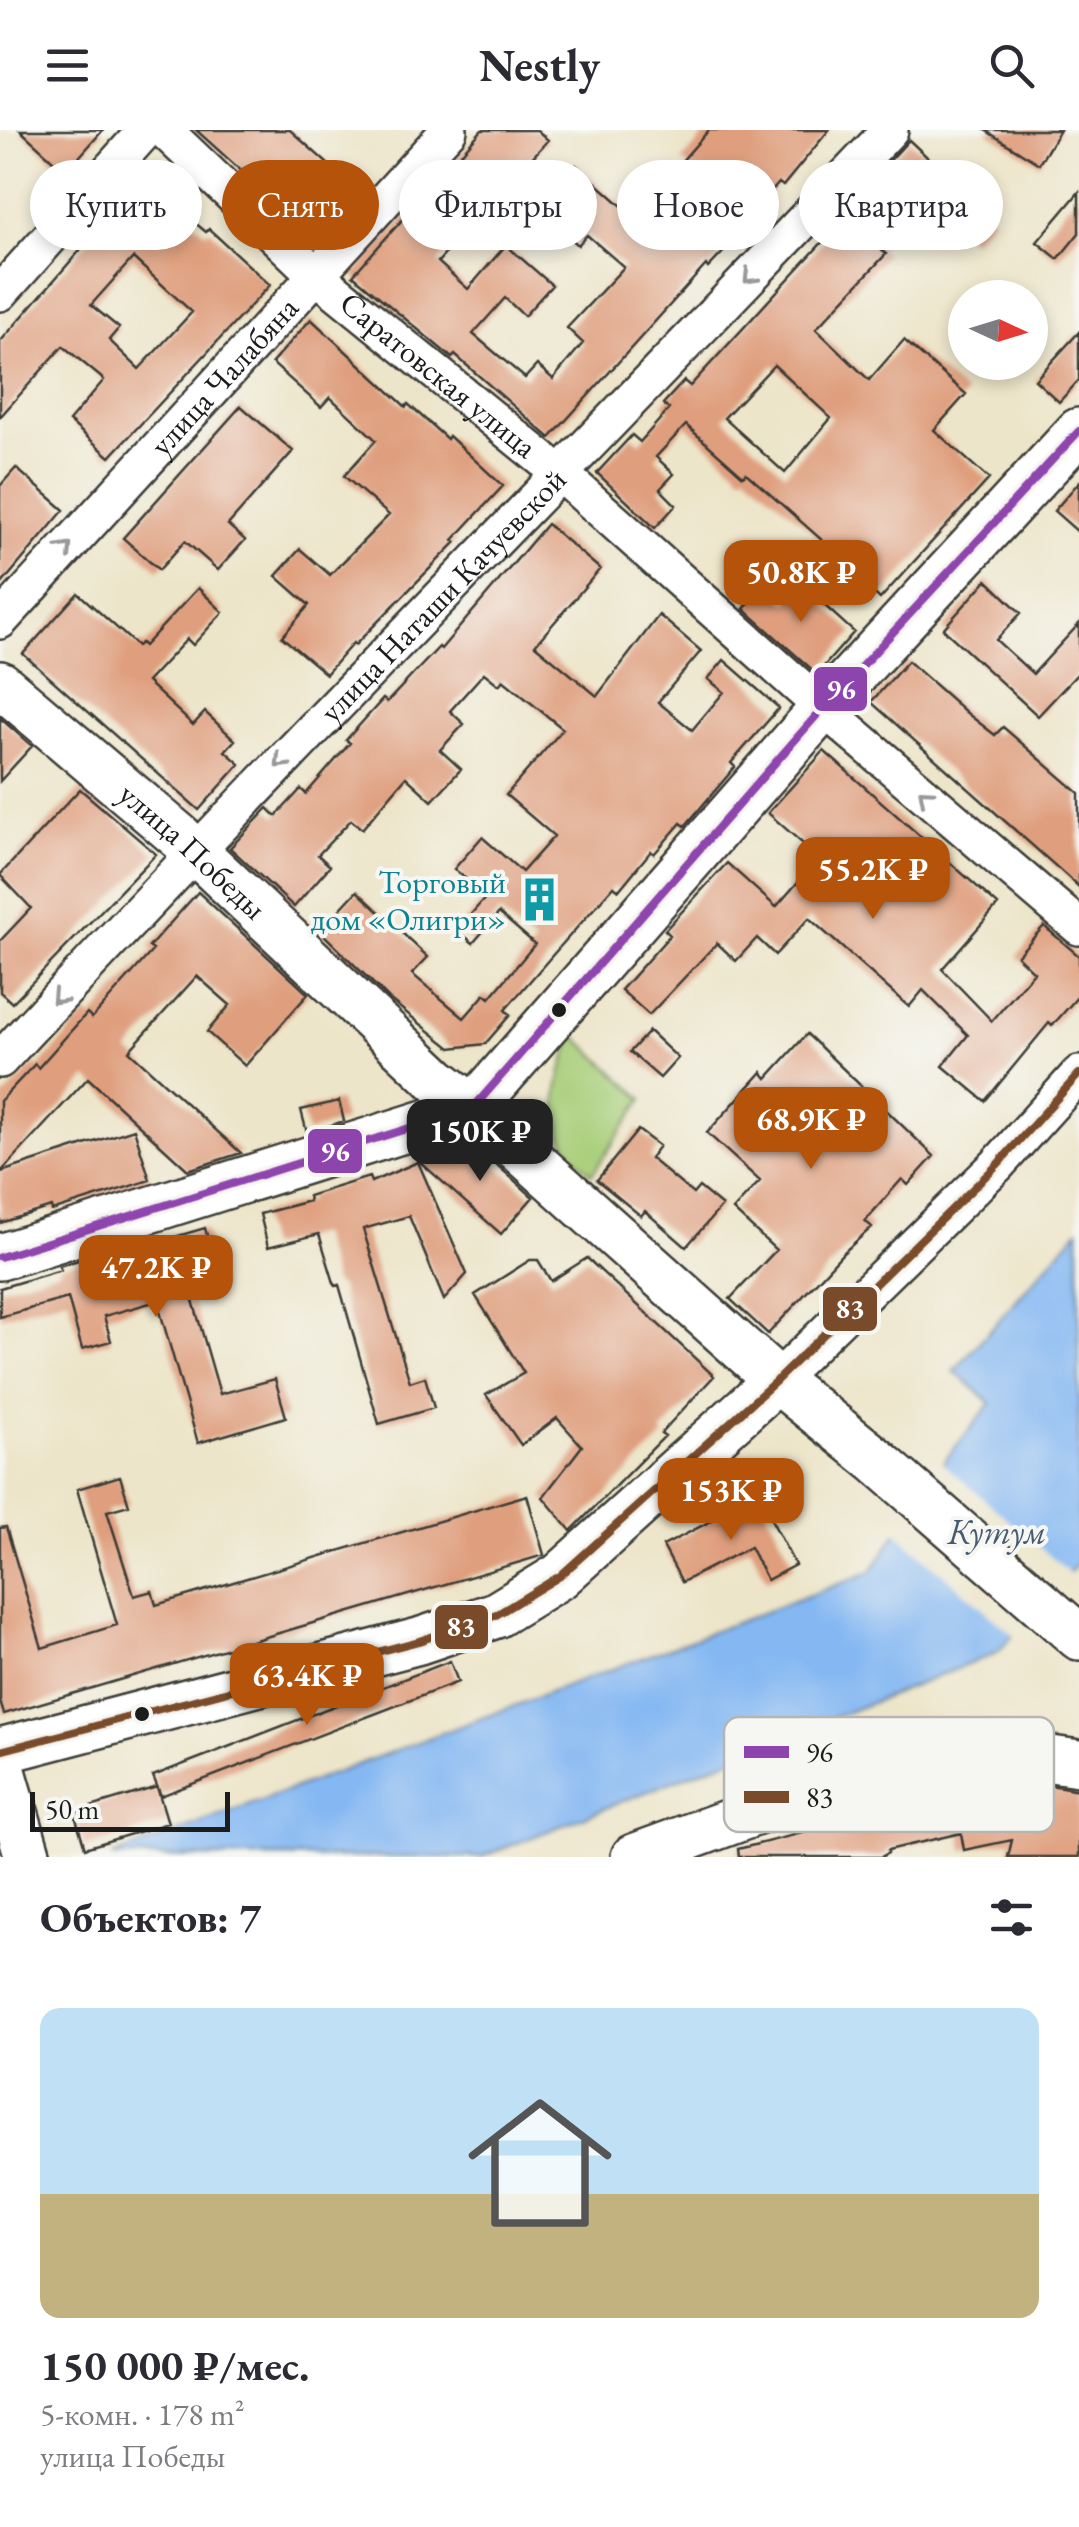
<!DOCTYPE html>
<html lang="ru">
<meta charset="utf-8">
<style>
:root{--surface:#fff;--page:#f2f2f3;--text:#2b2b33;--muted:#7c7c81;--accent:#b45309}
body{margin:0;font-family:"EB Garamond",serif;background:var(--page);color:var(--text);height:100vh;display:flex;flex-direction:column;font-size:38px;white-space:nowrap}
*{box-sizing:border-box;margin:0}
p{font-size:32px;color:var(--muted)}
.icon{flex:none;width:55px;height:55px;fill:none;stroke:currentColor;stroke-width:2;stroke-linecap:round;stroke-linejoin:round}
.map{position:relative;height:1727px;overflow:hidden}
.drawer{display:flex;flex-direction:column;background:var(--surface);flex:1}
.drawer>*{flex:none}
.banner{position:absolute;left:30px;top:30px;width:1020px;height:90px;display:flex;gap:20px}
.needle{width:65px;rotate:94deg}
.fabs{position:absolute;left:948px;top:150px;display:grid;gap:20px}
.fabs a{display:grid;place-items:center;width:100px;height:100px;border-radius:50%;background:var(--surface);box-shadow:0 5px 15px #0003;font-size:50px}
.scale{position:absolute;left:30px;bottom:25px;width:200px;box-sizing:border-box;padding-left:10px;border:5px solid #1c1c1c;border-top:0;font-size:28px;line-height:35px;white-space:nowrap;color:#1c1c1c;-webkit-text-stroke:8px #f6f6f2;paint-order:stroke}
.price{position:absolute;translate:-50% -85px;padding:0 22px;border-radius:20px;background:var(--accent);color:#fff;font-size:32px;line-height:65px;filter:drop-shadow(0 2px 5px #0008)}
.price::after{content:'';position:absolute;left:50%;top:60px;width:30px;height:22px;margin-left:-15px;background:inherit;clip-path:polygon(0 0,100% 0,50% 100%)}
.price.active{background:#222;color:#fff}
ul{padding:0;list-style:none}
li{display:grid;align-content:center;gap:20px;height:530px;padding:0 40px}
li span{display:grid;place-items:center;height:310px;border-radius:20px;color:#555}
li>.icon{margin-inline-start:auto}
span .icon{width:180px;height:180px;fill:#fffc;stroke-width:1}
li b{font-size:42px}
h2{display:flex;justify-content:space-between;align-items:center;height:120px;padding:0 40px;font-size:42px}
.pill{padding:0 35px;border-radius:45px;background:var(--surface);box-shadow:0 5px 15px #0003;font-size:35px;line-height:90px}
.pill.active{background:var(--accent);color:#fff}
header{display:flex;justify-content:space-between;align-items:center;height:130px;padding:0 40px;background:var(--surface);font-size:45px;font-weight:700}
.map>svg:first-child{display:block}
.green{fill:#a7ce78;stroke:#62754a;stroke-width:2.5}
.water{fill:#85b8f2;stroke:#506a87;stroke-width:2.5}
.pier{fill:#ede5c9}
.building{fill:#df9f7e;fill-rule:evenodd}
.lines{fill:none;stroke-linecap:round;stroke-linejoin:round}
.minor-casing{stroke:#3b3a36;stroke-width:40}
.major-casing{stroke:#3b3a36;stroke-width:50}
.minor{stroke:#fff;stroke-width:35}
.major{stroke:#fff;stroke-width:45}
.bus-1-casing{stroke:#f6f6f2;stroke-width:15}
.bus-2-casing{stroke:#f6f6f2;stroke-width:15}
.bus-1{stroke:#8e44ad;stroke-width:8}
.bus-2{stroke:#7a4b2a;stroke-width:8}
.oneway{stroke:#999}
.bus-dot{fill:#1c1c1c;stroke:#f6f6f2;stroke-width:4}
.labels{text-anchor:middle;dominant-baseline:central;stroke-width:8;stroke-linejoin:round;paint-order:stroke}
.street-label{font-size:32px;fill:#1c1c1c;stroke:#f6f6f2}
.culture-label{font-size:32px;fill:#0d838f;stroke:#f6f6f2;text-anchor:end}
.water-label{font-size:35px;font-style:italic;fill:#465a72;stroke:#f6f6f2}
.key{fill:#f6f6f2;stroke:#b5b5b2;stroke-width:2.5}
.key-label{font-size:28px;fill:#1c1c1c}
.line-badge{stroke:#f6f6f2;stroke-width:4}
.badge-label{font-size:28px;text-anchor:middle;font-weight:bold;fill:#fff}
</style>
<header><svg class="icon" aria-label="menu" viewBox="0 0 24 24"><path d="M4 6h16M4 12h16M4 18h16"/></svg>Nestly<svg class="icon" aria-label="search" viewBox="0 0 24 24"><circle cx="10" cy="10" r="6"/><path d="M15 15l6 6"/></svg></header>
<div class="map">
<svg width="1079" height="1727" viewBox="0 0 1079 1727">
<rect width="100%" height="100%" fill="#f6f6f2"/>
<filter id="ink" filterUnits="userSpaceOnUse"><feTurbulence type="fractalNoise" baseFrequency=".01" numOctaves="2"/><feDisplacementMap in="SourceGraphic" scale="20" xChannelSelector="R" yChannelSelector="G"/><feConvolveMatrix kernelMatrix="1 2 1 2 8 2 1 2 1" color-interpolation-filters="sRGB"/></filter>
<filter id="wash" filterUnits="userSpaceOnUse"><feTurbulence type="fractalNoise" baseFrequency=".0048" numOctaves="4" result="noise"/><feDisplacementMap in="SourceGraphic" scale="40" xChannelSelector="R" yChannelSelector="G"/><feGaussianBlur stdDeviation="2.25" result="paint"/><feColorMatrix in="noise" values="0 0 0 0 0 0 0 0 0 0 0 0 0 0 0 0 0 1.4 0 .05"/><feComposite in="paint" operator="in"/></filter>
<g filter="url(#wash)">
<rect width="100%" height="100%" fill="#ede5c9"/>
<path class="green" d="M574 905 643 969 592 1044C542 1002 554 959 574 905Z"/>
<path class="water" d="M1079 1099V1432L997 1523 482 1727H111L871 1442 945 1330 991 1273 954 1241Z"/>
<path class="pier" d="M939 1330 1073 1446 1017 1508 893 1400Z"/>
<g id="blocks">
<path class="building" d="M20 0H103L66 42Z
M196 0H290L347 51 305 98Z
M482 0H537L548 10 438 132 468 159 506 115 552 155 524 186 505 168 473 204 525 248 537 235 553 249 583 213 567 198 624 137 587 105 578 115 538 79 576 35 639 91 641 89 668 112 709 71 701 64 709 55 682 31 709 0H829L783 56 779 53 727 112 730 115 708 138 706 135 550 308 455 225 452 228 353 145Z
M985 0H1060L1039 34Z
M909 10 992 88 972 110 946 86 929 105 910 88 880 119 886 124 816 199 869 250 904 210 966 264 934 300 989 349 880 469 820 413 823 411 746 343 743 346 686 295 656 327 674 344 660 359 676 375 655 398 597 343 632 305 640 312 669 279 663 274 684 251 690 256 862 69 858 65ZM774 235 831 288 785 343 724 288Z
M144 50 206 102 209 99 270 155 110 327 69 291 104 250 63 216 0 287V212L97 101 100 104ZM133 128 192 182 139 239 109 210 119 198 91 175Z
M1079 62V103L1058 129 1037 112Z
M311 189 406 277 408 274 447 309 449 306 503 356 453 410 456 412 355 515 353 513 326 544 282 507 309 475 276 446 300 419 330 445 389 385 344 346 376 310 330 267 321 277 272 233Z
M1079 202V250L1059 272 1035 250Z
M241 276 293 321 228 395 245 410 218 440 185 411 159 440 123 408Z
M16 338 64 380 0 456V356Z
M1079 352V403L1054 381Z
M547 394 600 439 535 515 597 566 659 485 701 521 658 572 692 600 724 562 708 549 724 530 779 578 731 633 735 637 685 696 681 693 654 724 651 721 619 760 614 756 550 828 505 880 510 885 485 914 451 918 389 869 320 801 357 761 428 827 412 844 464 888 485 864 490 868 535 814 499 783 473 813 457 800 487 766 454 739 482 707 522 742 554 706 506 665 563 599 503 550 499 555 484 543 450 581 464 594 440 620 461 639 432 671 406 647 362 699 351 690 318 725 330 736 294 777 230 718 268 678 276 686 301 659 306 664 350 613 346 610 383 569 387 572 439 517 441 519Z
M987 450 1021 483 996 510 1033 544 1079 494V542L1038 586 943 499Z
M766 453 788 473 803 456 854 502 817 544 744 479Z
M198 458 223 482 193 515 187 509 147 552 193 595 205 582 235 610 225 621 240 634 199 680 23 524 78 463 137 516 141 513 144 516Z
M908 531 968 584 995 605 1003 597 1079 663V757L871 572Z
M0 588 32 616 0 651Z
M824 621 998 775 942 839 992 891 1034 842 1017 826 1044 796 1079 826V865L1052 896 1049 893 985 971 943 936 968 905 923 860 909 877 809 788 775 825 757 808 736 831 717 813 649 885 621 860 670 805 665 800 727 733 776 777 819 728 768 683Z
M80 659 156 724 12 873 0 862V811L31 778 0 745Z
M198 762 308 864 245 936 207 902 230 875 197 846 129 921 241 1023 188 1040 88 948 1 1042 134 999 150 1050 52 1081 51 1077 0 1093V971L35 934 38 938 87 883 92 888 153 820 149 817Z
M649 901 678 928 660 948 630 922Z
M807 904 934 1026 908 1055 902 1049 865 1091 872 1097 843 1123 768 1204 730 1169 776 1120 733 1080 760 1051 707 1003 762 942 767 948Z
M339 971 344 991 307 1003 301 980Z
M638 1000 659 1016 650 1028 693 1064 699 1057 722 1076 686 1117 645 1081 641 1086 597 1050Z
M469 1010 533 1067 501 1104 419 1031Z
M418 1032 467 1144 444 1170 409 1086 363 1099 410 1252 425 1247 434 1278 379 1294 339 1155 335 1156 319 1104 268 1117 260 1084 309 1071 308 1066 369 1047 371 1052Z
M205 1098 222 1159 192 1167 220 1264 275 1249 286 1287 198 1313 157 1171 104 1186 111 1211 82 1219 68 1168 0 1187V1158L61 1140 59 1136 82 1129 115 1120 116 1124Z
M587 1128 714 1246 661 1303 665 1306 571 1401 543 1367 582 1316 557 1288 521 1315 486 1265 524 1243 475 1165 530 1130H538L551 1151Z
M120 1346 129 1375 107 1381 134 1466 152 1461 156 1475 527 1365 544 1425 4 1584 0 1572V1398L6 1397 42 1518 117 1495 77 1359Z
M759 1366 795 1435 767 1450 750 1417 682 1452 663 1416Z
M450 1531 458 1552 161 1666 153 1646Z
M1044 1654 1079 1660V1727H1008L1012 1710 964 1720 961 1703 888 1720V1723L881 1727H739L738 1719 900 1679 899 1677 953 1665Z
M157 1657 168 1693 85 1718 74 1682Z"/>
</g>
</g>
<g filter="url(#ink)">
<use href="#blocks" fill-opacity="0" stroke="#3b3a36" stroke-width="2.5"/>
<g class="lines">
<defs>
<g id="minor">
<path id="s1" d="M164 0 317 146 562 345 823 578 1079 797"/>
<path d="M0 163 146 0"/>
<path id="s2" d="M0 491 449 0"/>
<path id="s3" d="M0 930C292 616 595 311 890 0"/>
<path d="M777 1250 997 1035 1079 944"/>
</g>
<g id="major">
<path id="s4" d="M0 554 180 707 437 950 473 978 777 1250 876 1330 1079 1507"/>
<path d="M0 1127 473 978 823 578 1079 301"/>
<path d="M0 1621 419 1511 496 1485 560 1446 777 1250"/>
<path d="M0 1631 28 1727"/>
<path d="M634 1727 768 1678 949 1639 1044 1628 1079 1633"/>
</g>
</defs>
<use href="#minor" class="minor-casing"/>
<use href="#major" class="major-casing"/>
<use href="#minor" class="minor"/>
<use href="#major" class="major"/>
<defs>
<path id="bus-1" d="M0 1127 473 978 823 578 1079 301"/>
<path id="bus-2" d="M0 1621 419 1511 496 1485 560 1446 777 1250 997 1035 1079 944"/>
</defs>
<use href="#bus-1" class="bus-1-casing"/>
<use href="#bus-2" class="bus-2-casing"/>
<use href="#bus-1" class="bus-1"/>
<use href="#bus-2" class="bus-2"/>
</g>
<defs><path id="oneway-chevron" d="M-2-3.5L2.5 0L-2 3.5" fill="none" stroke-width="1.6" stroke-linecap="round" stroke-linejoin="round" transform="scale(2.5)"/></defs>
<g class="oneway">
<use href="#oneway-chevron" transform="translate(750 147) rotate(134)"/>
<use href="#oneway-chevron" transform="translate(66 419) rotate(-47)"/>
<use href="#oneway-chevron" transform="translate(281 632) rotate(134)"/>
<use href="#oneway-chevron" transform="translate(925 665) rotate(-139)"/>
<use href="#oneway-chevron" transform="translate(58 868) rotate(133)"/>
</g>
</g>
<defs>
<symbol id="building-bare" viewBox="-9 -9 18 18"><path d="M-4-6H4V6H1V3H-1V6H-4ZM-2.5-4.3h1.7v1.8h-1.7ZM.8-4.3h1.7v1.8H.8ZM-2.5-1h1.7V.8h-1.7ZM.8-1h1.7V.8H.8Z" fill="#0f9aa8" stroke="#f6f6f2" stroke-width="2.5" paint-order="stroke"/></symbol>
</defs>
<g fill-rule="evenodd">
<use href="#building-bare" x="508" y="738" width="63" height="63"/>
</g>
<g class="bus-dot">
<circle cx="559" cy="880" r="9"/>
<circle cx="142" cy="1584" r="9"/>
</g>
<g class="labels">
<g class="street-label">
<text stroke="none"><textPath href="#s1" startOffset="368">Саратовская улица</textPath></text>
<text stroke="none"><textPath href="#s2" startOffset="332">улица Чалабяна</textPath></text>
<text stroke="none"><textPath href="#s3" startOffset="642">улица Наташи Качуевской</textPath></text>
<text stroke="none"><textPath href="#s4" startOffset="255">улица Победы</textPath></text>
</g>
<g class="culture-label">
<text x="506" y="752">Торговый<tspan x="506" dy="37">дом «Олигри»</tspan></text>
</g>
<g class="water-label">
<text x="997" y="1401">Кутум</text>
</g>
</g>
<rect x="724" y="1587" width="330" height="115" rx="15" class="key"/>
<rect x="744" y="1616" width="45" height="12" fill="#8e44ad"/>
<rect x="744" y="1661" width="45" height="12" fill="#7a4b2a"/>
<g class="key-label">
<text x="806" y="1632">96</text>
<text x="806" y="1677">83</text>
</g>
<g class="line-badge">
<rect x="812" y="535" width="57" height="48" rx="10" fill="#8e44ad"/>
<rect x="306" y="997" width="58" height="48" rx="10" fill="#8e44ad"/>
<rect x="821" y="1155" width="58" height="48" rx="10" fill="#7a4b2a"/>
<rect x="433" y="1473" width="57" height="48" rx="10" fill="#7a4b2a"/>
</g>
<g class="badge-label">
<text x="841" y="569">96</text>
<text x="335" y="1031">96</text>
<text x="850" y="1188">83</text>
<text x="461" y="1506">83</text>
</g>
</svg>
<div class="fabs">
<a><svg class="needle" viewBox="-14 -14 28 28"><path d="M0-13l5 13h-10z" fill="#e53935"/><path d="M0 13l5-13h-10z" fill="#7c7c81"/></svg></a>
</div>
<div class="scale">50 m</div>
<b class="price" style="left:801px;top:495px">50.8K ₽</b>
<b class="price" style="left:873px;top:792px">55.2K ₽</b>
<b class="price" style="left:811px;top:1042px">68.9K ₽</b>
<b class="price active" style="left:480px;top:1054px">150K ₽</b>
<b class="price" style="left:156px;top:1190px">47.2K ₽</b>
<b class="price" style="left:731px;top:1413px">153K ₽</b>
<b class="price" style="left:307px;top:1598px">63.4K ₽</b>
<div class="banner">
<a class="pill">Купить</a>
<a class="pill active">Снять</a>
<a class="pill">Фильтры</a>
<a class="pill">Новое</a>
<a class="pill">Квартира</a>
</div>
</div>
<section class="drawer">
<h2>Объектов: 7<svg class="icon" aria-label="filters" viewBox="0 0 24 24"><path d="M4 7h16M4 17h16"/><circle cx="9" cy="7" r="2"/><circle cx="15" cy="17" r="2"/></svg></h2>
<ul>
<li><span style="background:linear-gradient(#bfe0f5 60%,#c2b280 0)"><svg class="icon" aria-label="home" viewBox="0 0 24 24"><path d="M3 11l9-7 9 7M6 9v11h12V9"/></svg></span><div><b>150 000 ₽/мес.</b><p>5-комн. · 178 m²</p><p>улица Победы</p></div></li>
</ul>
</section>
